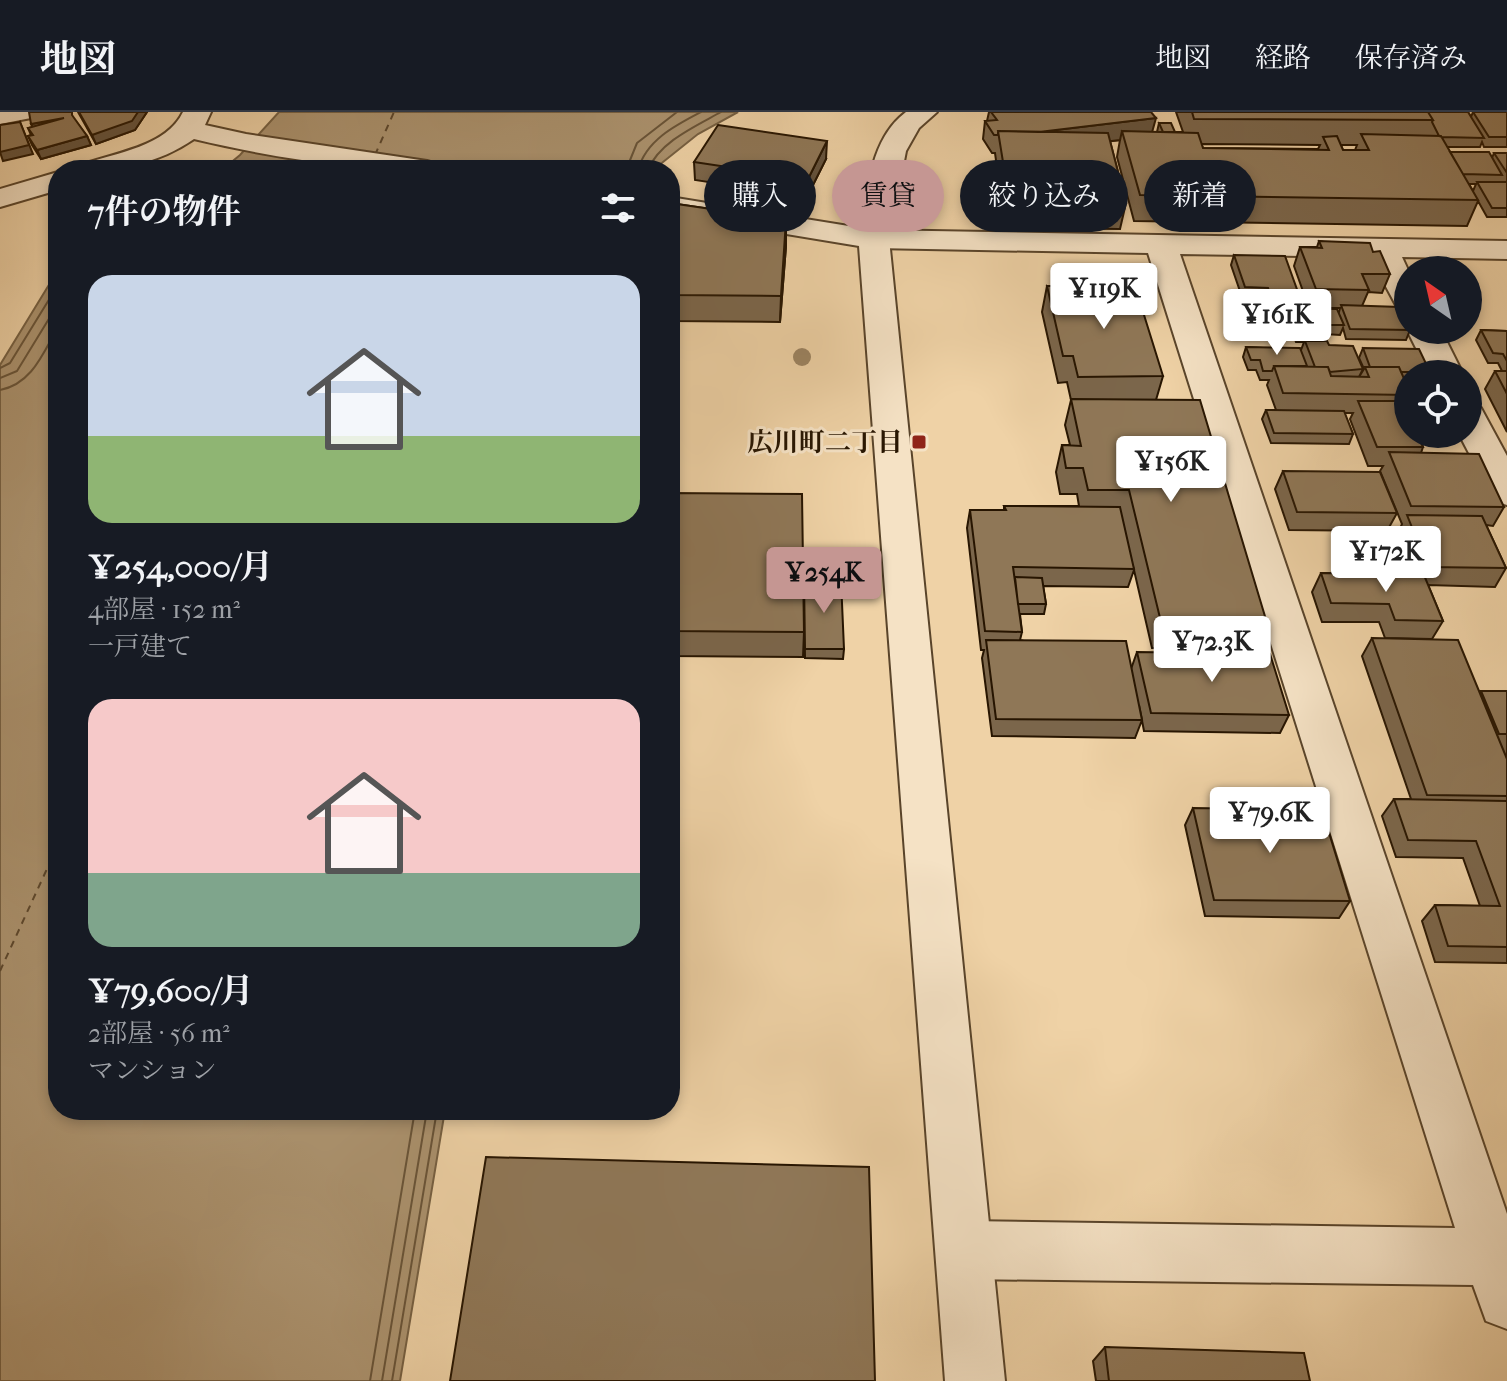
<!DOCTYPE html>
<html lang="ja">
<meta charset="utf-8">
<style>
:root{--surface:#171b24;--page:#20242c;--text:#f1f3f6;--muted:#9ea1a6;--line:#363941;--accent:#c59692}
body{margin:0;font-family:"IM FELL French Canon","Noto Serif JP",serif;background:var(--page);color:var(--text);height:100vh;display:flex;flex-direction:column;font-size:30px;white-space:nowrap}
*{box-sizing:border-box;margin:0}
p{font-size:26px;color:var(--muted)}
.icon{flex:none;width:44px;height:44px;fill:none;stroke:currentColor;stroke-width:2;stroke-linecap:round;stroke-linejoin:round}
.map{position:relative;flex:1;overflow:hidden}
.panel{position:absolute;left:48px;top:48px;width:632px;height:960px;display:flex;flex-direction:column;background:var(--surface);border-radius:32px;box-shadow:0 4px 12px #0003}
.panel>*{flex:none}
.top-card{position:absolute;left:704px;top:48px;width:682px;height:72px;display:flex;gap:16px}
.needle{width:52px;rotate:326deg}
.fabs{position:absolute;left:1394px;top:144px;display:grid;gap:16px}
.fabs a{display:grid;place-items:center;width:88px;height:88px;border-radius:50%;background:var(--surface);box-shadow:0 4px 12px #0003;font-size:40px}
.price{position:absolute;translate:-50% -68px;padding:0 18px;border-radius:8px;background:#fff;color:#222;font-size:26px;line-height:52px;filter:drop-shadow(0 2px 4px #0008)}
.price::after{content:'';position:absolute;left:50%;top:48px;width:24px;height:18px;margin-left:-12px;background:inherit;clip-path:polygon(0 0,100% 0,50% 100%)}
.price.current{background:var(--accent);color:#111}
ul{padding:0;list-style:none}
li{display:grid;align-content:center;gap:16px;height:424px;padding:0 40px}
li span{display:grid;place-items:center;height:248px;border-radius:24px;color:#555}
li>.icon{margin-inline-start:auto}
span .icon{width:144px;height:144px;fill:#fffc;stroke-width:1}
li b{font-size:34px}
h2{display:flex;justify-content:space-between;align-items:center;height:96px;padding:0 40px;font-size:34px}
.pill{padding:0 28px;border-radius:36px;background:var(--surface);box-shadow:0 4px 12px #0003;font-size:28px;line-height:72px}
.pill.current{background:var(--accent);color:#111}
header{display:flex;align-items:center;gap:48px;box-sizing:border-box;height:112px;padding:0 40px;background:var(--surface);border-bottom:2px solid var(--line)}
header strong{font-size:38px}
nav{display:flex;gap:44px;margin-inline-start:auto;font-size:28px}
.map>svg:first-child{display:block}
.water{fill:#ab926e;stroke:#766042;stroke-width:2}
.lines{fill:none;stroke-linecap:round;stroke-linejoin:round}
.shore{stroke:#695438;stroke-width:2}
.ferry{stroke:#5c472d;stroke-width:2;stroke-dasharray:7 6;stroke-linecap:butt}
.minor-casing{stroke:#59442a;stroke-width:4}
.tertiary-casing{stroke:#59442a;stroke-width:4}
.minor{fill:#f5e2c5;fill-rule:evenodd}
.tertiary{fill:#f5e2c5;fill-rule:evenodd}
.tree{fill:#9c8462}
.wall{fill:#7b664b;stroke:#271501;stroke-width:2;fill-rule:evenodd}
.shaded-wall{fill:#64533d;stroke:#271501;stroke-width:2}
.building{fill:#8f7757;stroke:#271501;stroke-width:2}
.poi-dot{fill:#8f2418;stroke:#f5e2c5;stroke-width:3}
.labels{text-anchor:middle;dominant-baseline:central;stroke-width:6;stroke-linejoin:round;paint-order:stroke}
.poi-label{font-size:26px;font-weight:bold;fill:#271501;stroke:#f5e2c5;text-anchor:end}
</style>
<header>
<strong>地図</strong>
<nav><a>地図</a><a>経路</a><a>保存済み</a></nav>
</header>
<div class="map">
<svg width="1507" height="1269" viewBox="0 0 1507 1269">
<rect width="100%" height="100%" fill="#efd2a6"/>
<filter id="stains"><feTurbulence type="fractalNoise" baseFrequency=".0025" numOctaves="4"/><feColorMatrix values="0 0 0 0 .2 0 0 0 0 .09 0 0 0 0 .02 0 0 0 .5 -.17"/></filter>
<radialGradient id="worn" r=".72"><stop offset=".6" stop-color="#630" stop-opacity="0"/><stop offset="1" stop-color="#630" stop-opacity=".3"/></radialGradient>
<path class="water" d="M279 0H738L698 22 653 58H222L240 43Z
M58 158V998H445L400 1269H0V253Z"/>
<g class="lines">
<path class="shore" d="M626 58 637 31 677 0
M638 58C646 28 676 13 701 0
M648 58C659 30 696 14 721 0
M0 256 10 251 58 173
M0 266 17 259 58 192
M0 278C32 272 43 241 58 215
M370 1269 415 998
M382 1269 427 998
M392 1269 437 998"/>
<path class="ferry" d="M375 43 394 0
M0 859 58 733"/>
<defs>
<path id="minor" d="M0 0H35L31 6 0 12Z
M874 118 1507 129V147L1402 145 1408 158V198L1397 195 1370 145 1180 142 1507 1102V1217L1486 1209 1473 1173 965 1167 945 1158 936 1138 945 1118 965 1109 1455 1116 1148 141 874 136 863 134 859 127 863 120Z
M1407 218H1441L1463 262H1429Z
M1468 293 1481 296 1507 344V393L1494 389 1459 322H1468Z"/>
<path id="tertiary" d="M183 0H211L205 13 246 22 427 49 437 52 442 58C355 58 278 47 194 27 157 52 122 58 78 58L83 52C116 41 167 34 183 0Z
M906 0H937L919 16 906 39 889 127 1005 1269H945L859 134 670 103V85L861 116C868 76 871 26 906 0Z
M58 60V78L0 95V77Z"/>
</defs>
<use href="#minor" class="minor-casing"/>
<use href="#tertiary" class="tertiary-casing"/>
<use href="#minor" class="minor"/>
<use href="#tertiary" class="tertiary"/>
</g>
<circle class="tree" cx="802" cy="245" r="9"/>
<path class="wall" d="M78 0H147L135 18 96 32Z
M989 0H1151L1152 20H1157L1159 11 1175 20H1183L1176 0H1468L1471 5 1473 0H1507V35H1484L1482 30 1480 35H1447L1450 40 1492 46 1494 41H1507V105H1487L1478 89 1467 114 1134 109 1117 45 1120 28 1110 29 1126 91 1120 117 1024 116V112H1012L1011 107H1004L995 41H992L983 27 985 9H987ZM1201 32 1320 33 1318 37 1203 36ZM1341 33H1357L1355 38H1343ZM1469 72H1476L1473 79Z
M75 8 87 24 91 33 41 47 32 33 28 24 31 23 28 16Z
M826 47 807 85 695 68 694 50Z
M670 91 786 108V134L780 210 670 209Z
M1319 129 1373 140 1390 162 1382 181 1368 180 1362 194 1410 218 1406 228 1346 227 1343 216 1340 223 1325 222 1323 229 1363 257 1359 265 1364 257 1359 246 1363 236 1430 260 1429 262H1408V270H1405L1408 276V322H1454L1449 331H1422L1423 335 1421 341 1504 395 1493 414 1486 413 1506 456 1495 475 1428 473 1443 509 1432 527 1385 526 1379 510H1322L1312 480 1321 461 1414 463 1398 421 1402 412 1380 359 1383 354H1368L1350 307 1353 301H1344L1353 322 1349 332 1271 331 1262 307 1266 298H1276L1267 273 1269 268H1260L1256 258H1248L1243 245 1246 235 1301 238 1304 230H1296L1292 220 1290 227H1244L1241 216H1232L1228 204 1231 195 1288 202 1291 196 1339 200 1340 196H1309L1294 154 1300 135H1317Z
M1234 143 1299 183 1295 192H1267L1265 186 1242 185 1231 153Z
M1047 174 1163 264 1156 288 1267 511 1256 536H1152L1134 458 1128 475 1043 474 1046 492 1044 502H1020L1022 520 1020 528 1131 557 1137 540 1289 603 1280 621 1144 619 1139 593 1142 608 1135 626 992 624 982 546 984 538H981L967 416 970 398H1004V394H1079L1077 382H1060L1056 360 1062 333H1070L1065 313 1071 288 1067 270 1058 271 1042 200Z
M1481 218 1507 219V320L1485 277 1495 259H1502L1498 251H1488L1476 228Z
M1283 359 1397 401 1387 419 1289 418 1275 377Z
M670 381 804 520 803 545 670 544Z
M804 478 844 537 843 547 805 546Z
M1372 526 1480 580 1481 579H1507V851L1435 850 1422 809 1435 793 1480 794 1463 746 1396 745 1382 704 1394 687H1411L1362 544Z
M1193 696 1350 789 1339 806 1205 804 1185 713Z
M1105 1235 1310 1269H1096L1093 1249Z"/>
<path class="shaded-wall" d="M138 0H147L135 18 96 32 92 23Z
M64 6 36 21 31 12Z
M1156 6 1151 24 1122 19 1120 28 1003 42 1006 24Z
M20 10 33 42 3 49 0 40Z
M87 24 91 33 41 47 37 38Z
M827 29 826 47 807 85 808 67Z
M786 108V134L780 210 781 184Z"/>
<path class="building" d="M29 0H72V3L87 24 37 38 28 24 33 23 28 16 64 6 31 12Z
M79 0H138L132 9 92 23Z
M991 0H1151L1156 6 1039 20 998 19V23H994L985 9 997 8Z
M1192 0H1428L1433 8 1194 7Z
M1428 0H1468L1484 26 1442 25 1439 24 1432 10 1433 8Z
M1473 0H1507V25H1489Z
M20 10 29 33 0 40V13Z
M1159 11H1171L1175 20H1163Z
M718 13 827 29 808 67 694 50Z
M998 19 1108 21 1126 91 1028 90V86H1016L1015 81H1008Z
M1122 19 1198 21 1203 36 1329 38 1323 25 1337 24 1343 38H1369L1361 22 1441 24 1478 88 1140 83Z
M1450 40H1489L1502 63 1463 62Z
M1494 41H1507V61Z
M1477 70H1507V96H1492Z
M670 91 786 108 781 184 670 183Z
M1319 129 1370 131 1373 140 1380 139 1390 162H1362L1369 178 1316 177 1300 135 1322 136Z
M1234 143 1285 144 1299 183 1270 182 1268 176 1245 175Z
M1047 174H1135L1163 264 1078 265 1073 244H1063Z
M1341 193 1400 195 1408 214V218H1410L1350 217Z
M1231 195 1286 196 1293 217H1248L1244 207 1235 206Z
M1291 196 1337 197 1344 213H1323L1326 221H1300Z
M1481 218 1507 219V249L1503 242 1493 241Z
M1305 229H1327L1329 233 1353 234 1363 257 1330 260 1328 255H1315Z
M1246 235 1300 236 1307 254H1274L1272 259H1263L1260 248H1251Z
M1363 236 1419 237 1430 260H1401L1399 255H1370Z
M1274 254 1328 255 1331 264 1369 265 1365 255H1399L1408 276V283L1283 281Z
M1495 259H1507V282Z
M1071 287 1200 288 1267 511 1161 510 1129 378H1088L1083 356H1066L1062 333 1081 334Z
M1358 289H1408V322H1417L1423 335H1377Z
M1266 298 1344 299 1353 322 1274 321Z
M1389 340 1479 342 1504 395 1411 394Z
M1283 359 1380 360 1397 401 1297 400Z
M670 381 802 382 804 520 670 519Z
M1004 394 1120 395 1134 457 1013 455 1022 520 985 519 970 398H1006Z
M1407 403 1482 404 1506 456 1428 455Z
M1321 461 1424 463 1443 509 1395 508 1389 492 1331 491Z
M1015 465 1042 466 1046 492H1018Z
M804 468H841L844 537H805Z
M1372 526 1458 528 1507 647V684L1427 683Z
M986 528 1126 529 1142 608 996 607Z
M1137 540 1270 542 1289 603 1151 601Z
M1481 579H1507V622H1499Z
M1394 687 1507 689V835L1448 834 1435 793 1500 794 1476 729 1408 728Z
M1193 696 1322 698 1350 789 1214 788Z
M486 1045 869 1055 875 1269H450Z
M1105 1235 1304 1241 1310 1269H1109Z"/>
<rect class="poi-dot" x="911" y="322" width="16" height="16" rx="4"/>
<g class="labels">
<g class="poi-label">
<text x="903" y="330">広川町二丁目</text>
</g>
</g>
<rect width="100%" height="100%" filter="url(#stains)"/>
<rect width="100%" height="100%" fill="url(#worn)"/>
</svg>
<div class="fabs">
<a><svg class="needle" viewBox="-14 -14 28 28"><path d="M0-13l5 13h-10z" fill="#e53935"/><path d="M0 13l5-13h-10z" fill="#9ea1a6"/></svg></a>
<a><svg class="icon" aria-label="locate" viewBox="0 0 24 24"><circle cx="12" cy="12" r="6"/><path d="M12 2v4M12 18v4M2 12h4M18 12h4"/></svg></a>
</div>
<b class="price" style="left:1104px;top:219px">¥119K</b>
<b class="price" style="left:1277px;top:245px">¥161K</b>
<b class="price" style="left:1171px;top:392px">¥156K</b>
<b class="price" style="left:1386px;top:482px">¥172K</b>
<b class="price current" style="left:824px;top:503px">¥254K</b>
<b class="price" style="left:1212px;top:572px">¥72.3K</b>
<b class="price" style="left:1270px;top:743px">¥79.6K</b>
<div class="top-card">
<a class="pill">購入</a>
<a class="pill current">賃貸</a>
<a class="pill">絞り込み</a>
<a class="pill">新着</a>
</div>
<section class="panel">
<h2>7件の物件<svg class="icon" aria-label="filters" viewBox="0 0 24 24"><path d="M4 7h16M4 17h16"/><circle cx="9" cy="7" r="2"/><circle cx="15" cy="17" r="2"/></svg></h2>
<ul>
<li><span style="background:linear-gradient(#c9d6e8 65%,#8fb573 0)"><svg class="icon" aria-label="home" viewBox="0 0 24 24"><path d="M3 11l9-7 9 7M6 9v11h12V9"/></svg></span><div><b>¥254,000/月</b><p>4部屋 · 152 m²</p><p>一戸建て</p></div></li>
<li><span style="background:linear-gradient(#f6c9c9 70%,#7fa58c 0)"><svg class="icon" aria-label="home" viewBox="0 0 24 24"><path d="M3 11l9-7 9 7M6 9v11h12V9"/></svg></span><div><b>¥79,600/月</b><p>2部屋 · 56 m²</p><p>マンション</p></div></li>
</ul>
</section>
</div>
